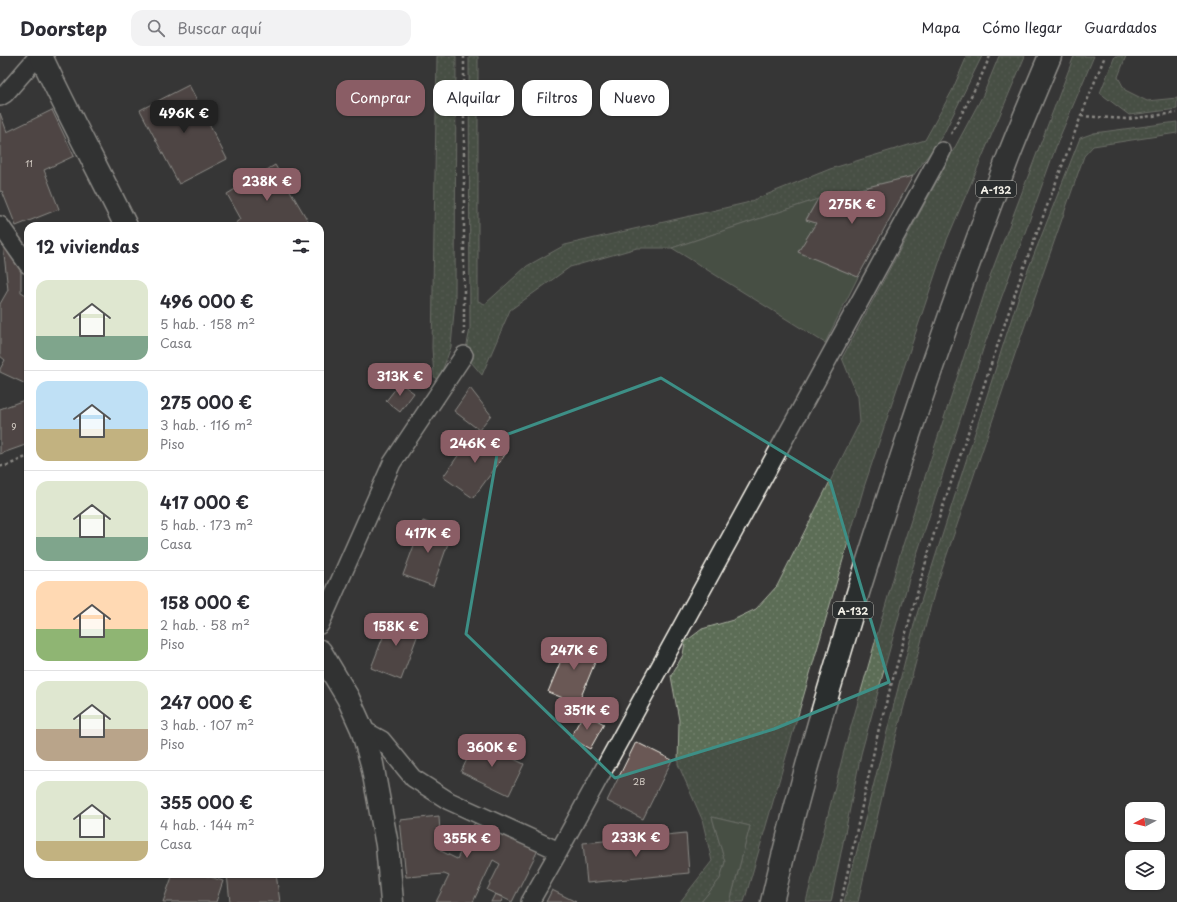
<!DOCTYPE html>
<html lang="es">
<meta charset="utf-8">
<style>
:root{--surface:#fff;--page:#f2f2f3;--text:#2b2b33;--muted:#7c7c81;--line:#e1e1e2;--accent:#8a5d65}
body{margin:0;font-family:"Playpen Sans",sans-serif;background:var(--page);color:var(--text);height:100vh;display:flex;flex-direction:column;font-size:15px;white-space:nowrap}
*{box-sizing:border-box;margin:0}
p{font-size:13px;color:var(--muted)}
.icon{flex:none;width:22px;height:22px;fill:none;stroke:currentColor;stroke-width:2;stroke-linecap:round;stroke-linejoin:round}
.map{position:relative;flex:1;overflow:hidden}
.side{position:absolute;left:24px;top:166px;width:300px;height:656px;display:flex;flex-direction:column;background:var(--surface);border-radius:12px;box-shadow:0 1px 3px #0004}
.side>*{flex:none}
.top-card{position:absolute;left:336px;top:24px;width:380px;height:36px;display:flex;gap:8px}
.needle{width:26px;rotate:263deg}
.fabs{position:absolute;left:1125px;top:746px;display:grid;gap:8px}
.fabs a{display:grid;place-items:center;width:40px;height:40px;border-radius:8px;background:var(--surface);box-shadow:0 1px 3px #0004;font-size:20px}
.price{position:absolute;translate:-50% -34px;padding:0 9px;border-radius:8px;background:var(--accent);color:#fff;font-size:13px;line-height:26px;filter:drop-shadow(0 1px 2px #0008)}
.price::after{content:'';position:absolute;left:50%;top:24px;width:12px;height:9px;margin-left:-6px;background:inherit;clip-path:polygon(0 0,100% 0,50% 100%)}
.price.on{background:#222;color:#fff}
ul{padding:0;list-style:none}
li{display:flex;align-items:center;gap:12px;height:100px;padding:0 12px}
li+li{border-top:1px solid var(--line)}
li span{display:grid;place-items:center;flex:none;width:112px;height:80px;border-radius:12px;color:#555}
li>.icon{margin-inline-start:auto}
span .icon{width:48px;height:48px;fill:#fffc;stroke-width:1}
li b{font-size:17px}
h2{display:flex;justify-content:space-between;align-items:center;height:48px;padding:0 12px;font-size:17px}
.pill{padding:0 14px;border-radius:12px;background:var(--surface);box-shadow:0 1px 3px #0004;font-size:14px;line-height:36px}
.pill.on{background:var(--accent);color:#fff}
header{display:flex;align-items:center;gap:24px;box-sizing:border-box;height:56px;padding:0 20px;background:var(--surface);border-bottom:1px solid var(--line)}
header strong{font-size:19px}
nav{display:flex;gap:22px;margin-inline-start:auto;font-size:14px}
.search{width:280px;height:36px;background:var(--page);display:flex;align-items:center;gap:10px;box-sizing:border-box;padding:0 14px;border-radius:12px;color:var(--muted);font-size:15px}
.map>svg:first-child{display:block}
.grass{fill:url(#grass-dots);stroke:#a8af9f}
.garden{fill:#5c6d56;stroke:#a8af9f}
.building{fill:#6b5955;stroke:#f4f1e8}
.lines{fill:none;stroke-linecap:round;stroke-linejoin:round}
.street-casing{stroke:#f4f1e8;stroke-width:20}
.secondary-casing{stroke:#f4f1e8;stroke-width:25}
.primary-casing{stroke:#f4f1e8;stroke-width:25}
.path{stroke:#f4f1e8;stroke-width:2.5;stroke-dasharray:3 3;stroke-linecap:butt}
.street{stroke:#2a2d2e;stroke-width:17}
.secondary{stroke:#2a2d2e;stroke-width:22}
.primary{stroke:#2a2d2e;stroke-width:22}
.marked{fill:none;stroke:#3d8f86;stroke-width:3;stroke-linejoin:round}
.labels{text-anchor:middle;dominant-baseline:central;stroke-width:4;stroke-linejoin:round;paint-order:stroke}
.number-label{font-size:9px;fill:#d2cbc3}
.shield{fill:#2a2d2e;stroke:#b7b6b0;stroke-width:1}
.shield-label{font-size:10px;font-weight:bold;fill:#f4f1e8}
</style>
<header>
<strong>Doorstep</strong>
<div class="search"><svg class="icon" aria-label="search" viewBox="0 0 24 24"><circle cx="10" cy="10" r="6"/><path d="M15 15l6 6"/></svg>Buscar aquí</div>
<nav><a>Mapa</a><a>Cómo llegar</a><a>Guardados</a></nav>
</header>
<div class="map">
<svg width="1177" height="846" viewBox="0 0 1177 846">
<defs>
<pattern id="grass-dots" width="8" height="8" patternUnits="userSpaceOnUse"><rect width="8" height="8" fill="#5c6d56"/><path d="M2 2h.1M6 6h.1" fill="none" stroke="#74826e" stroke-width="1.8" stroke-linecap="round"/></pattern>
</defs>
<rect width="100%" height="100%" fill="#373636"/>
<filter id="ink" filterUnits="userSpaceOnUse"><feTurbulence type="fractalNoise" baseFrequency=".025" numOctaves="2"/><feDisplacementMap in="SourceGraphic" scale="8" xChannelSelector="R" yChannelSelector="G"/><feConvolveMatrix kernelMatrix="1 2 1 2 8 2 1 2 1" color-interpolation-filters="sRGB"/></filter>
<g filter="url(#ink)">
<path class="grass" d="M437 0H456L455 244 451 291 438 326 434 320 432 292Z
M469 0H478V245L485 248 527 210 565 189 746 147 830 113 925 84 952 35 967 0H982L943 79 913 120 818 143 672 192H637L570 211 510 254 482 319 471 306 463 308 470 273Z
M999 0H1025L946 186 864 431 744 846H730L750 770 712 761 725 806 720 823 701 846H680L712 805 702 763 678 708 679 664 671 620 683 599 685 586 702 573 733 564 756 553 777 530 860 366 858 341 842 302 983 39Z
M1074 0H1094L1058 85 984 290 909 523 861 698 831 846H806L844 695 901 495 990 220Z
M1115 0H1126L1118 21 1125 34 1147 45 1177 42V53L1129 59 1100 37Z
M1177 66V77L1093 90 1084 100 1015 298 935 534 895 684 858 846H844L916 561 1024 224 1080 82 1094 77Z"/>
<path class="garden" d="M818 143 806 163 816 167 798 196 858 221 825 287 672 192Z
M712 761 750 770 730 846H701L720 823 725 806Z"/>
<path class="building" d="M189 29 227 103 179 128 140 54Z
M52 54 74 100 44 114 59 153 16 170 2 135 0 136V57L7 76Z
M275 109 308 165 300 170H233L241 163 227 138Z
M913 120 858 221 798 196 816 167 806 164 818 143Z
M3 189 21 202V236L28 240V329L0 316V313L5 304 0 300V248L8 234Z
M400 327 414 337 400 356 386 345Z
M470 332 491 359 479 374 454 355Z
M27 343 28 346V388L0 398V353Z
M476 374 507 396 473 442 443 421Z
M423 465 452 476 433 530 403 519Z
M392 558 421 570 401 624 371 612Z
M570 582 600 594 578 648 548 636Z
M584 657 604 668 590 693 570 682Z
M476 684 524 708 509 739 461 716Z
M636 686 672 704 643 763 607 745Z
M439 760 441 795 457 803 477 762 539 792 512 846 487 834 500 808 493 804 473 846H436L449 820 444 818 406 821 400 764Z
M686 777 689 817 587 827 583 787Z
M173 818H201L223 825 216 846H163Z
M227 818H276L280 846H230Z
M552 834 576 846H546Z
M495 838 503 841 501 846H491Z"/>
<g class="lines">
<defs>
<path id="street" d="M0 41 5 38 38 0
M0 169 28 209
M320 569 392 407 464 299
M362 673 382 684 413 722 449 745 559 795
M530 846 559 795 942 95"/>
<path id="secondary" d="M41 0C68 58 98 113 126 170
M320 595 348 642 362 673 372 708 387 789 392 846"/>
<path id="primary" d="M772 846C797 738 829 632 861 527 906 383 955 240 1009 99 1022 66 1036 33 1050 0"/>
</defs>
<use href="#street" class="street-casing"/>
<use href="#secondary" class="secondary-casing"/>
<use href="#primary" class="primary-casing"/>
<path class="path" d="M464 0V281
M1081 60 1127 63 1177 57
M951 78 980 23 990 0
M0 410H6L28 400
M841 846 879 672 935 474 1024 211 1081 60 1105 0"/>
<use href="#street" class="street"/>
<use href="#secondary" class="secondary"/>
<use href="#primary" class="primary"/>
</g>
</g>
<path d="M0 0H1177V846H0ZM661 322 830 425 889 626 774 673 615 722 466 578 500 381Z" fill="#373636" fill-opacity=".55" fill-rule="evenodd"/>
<path class="marked" d="M661 322 830 425 889 626 774 673 615 722 466 578 500 381Z"/>
<g class="labels">
<g class="number-label">
<text x="29" y="107">11</text>
<text x="14" y="370">9</text>
<text x="639" y="725">2B</text>
</g>
<g class="shield">
<rect x="976" y="125" width="40" height="16" rx="3"/>
<rect x="833" y="546" width="40" height="16" rx="3"/>
</g>
<g class="shield-label">
<text x="996" y="133">A-132</text>
<text x="853" y="554">A-132</text>
</g>
</g>
</svg>
<div class="fabs">
<a><svg class="needle" viewBox="-14 -14 28 28"><path d="M0-13l5 13h-10z" fill="#e53935"/><path d="M0 13l5-13h-10z" fill="#7c7c81"/></svg></a>
<a><svg class="icon" aria-label="layers" viewBox="0 0 24 24"><path d="M12 4l9 5-9 5-9-5zM3 14l9 5 9-5"/></svg></a>
</div>
<b class="price on" style="left:184px;top:78px">496K €</b>
<b class="price" style="left:267px;top:146px">238K €</b>
<b class="price" style="left:852px;top:169px">275K €</b>
<b class="price" style="left:400px;top:341px">313K €</b>
<b class="price" style="left:475px;top:408px">246K €</b>
<b class="price" style="left:428px;top:498px">417K €</b>
<b class="price" style="left:396px;top:591px">158K €</b>
<b class="price" style="left:574px;top:615px">247K €</b>
<b class="price" style="left:587px;top:675px">351K €</b>
<b class="price" style="left:492px;top:712px">360K €</b>
<b class="price" style="left:636px;top:802px">233K €</b>
<b class="price" style="left:467px;top:803px">355K €</b>
<div class="top-card">
<a class="pill on">Comprar</a>
<a class="pill">Alquilar</a>
<a class="pill">Filtros</a>
<a class="pill">Nuevo</a>
</div>
<section class="side">
<h2>12 viviendas<svg class="icon" aria-label="filters" viewBox="0 0 24 24"><path d="M4 7h16M4 17h16"/><circle cx="9" cy="7" r="2"/><circle cx="15" cy="17" r="2"/></svg></h2>
<ul>
<li><span style="background:linear-gradient(#dfe7d0 70%,#7fa58c 0)"><svg class="icon" aria-label="home" viewBox="0 0 24 24"><path d="M3 11l9-7 9 7M6 9v11h12V9"/></svg></span><div><b>496 000 €</b><p>5 hab. · 158 m²</p><p>Casa</p></div></li>
<li><span style="background:linear-gradient(#bfe0f5 60%,#c2b280 0)"><svg class="icon" aria-label="home" viewBox="0 0 24 24"><path d="M3 11l9-7 9 7M6 9v11h12V9"/></svg></span><div><b>275 000 €</b><p>3 hab. · 116 m²</p><p>Piso</p></div></li>
<li><span style="background:linear-gradient(#dfe7d0 70%,#7fa58c 0)"><svg class="icon" aria-label="home" viewBox="0 0 24 24"><path d="M3 11l9-7 9 7M6 9v11h12V9"/></svg></span><div><b>417 000 €</b><p>5 hab. · 173 m²</p><p>Casa</p></div></li>
<li><span style="background:linear-gradient(#ffd9b3 60%,#8fb573 0)"><svg class="icon" aria-label="home" viewBox="0 0 24 24"><path d="M3 11l9-7 9 7M6 9v11h12V9"/></svg></span><div><b>158 000 €</b><p>2 hab. · 58 m²</p><p>Piso</p></div></li>
<li><span style="background:linear-gradient(#dfe7d0 60%,#b9a48a 0)"><svg class="icon" aria-label="home" viewBox="0 0 24 24"><path d="M3 11l9-7 9 7M6 9v11h12V9"/></svg></span><div><b>247 000 €</b><p>3 hab. · 107 m²</p><p>Piso</p></div></li>
<li><span style="background:linear-gradient(#dfe7d0 75%,#c2b280 0)"><svg class="icon" aria-label="home" viewBox="0 0 24 24"><path d="M3 11l9-7 9 7M6 9v11h12V9"/></svg></span><div><b>355 000 €</b><p>4 hab. · 144 m²</p><p>Casa</p></div></li>
</ul>
</section>
</div>
